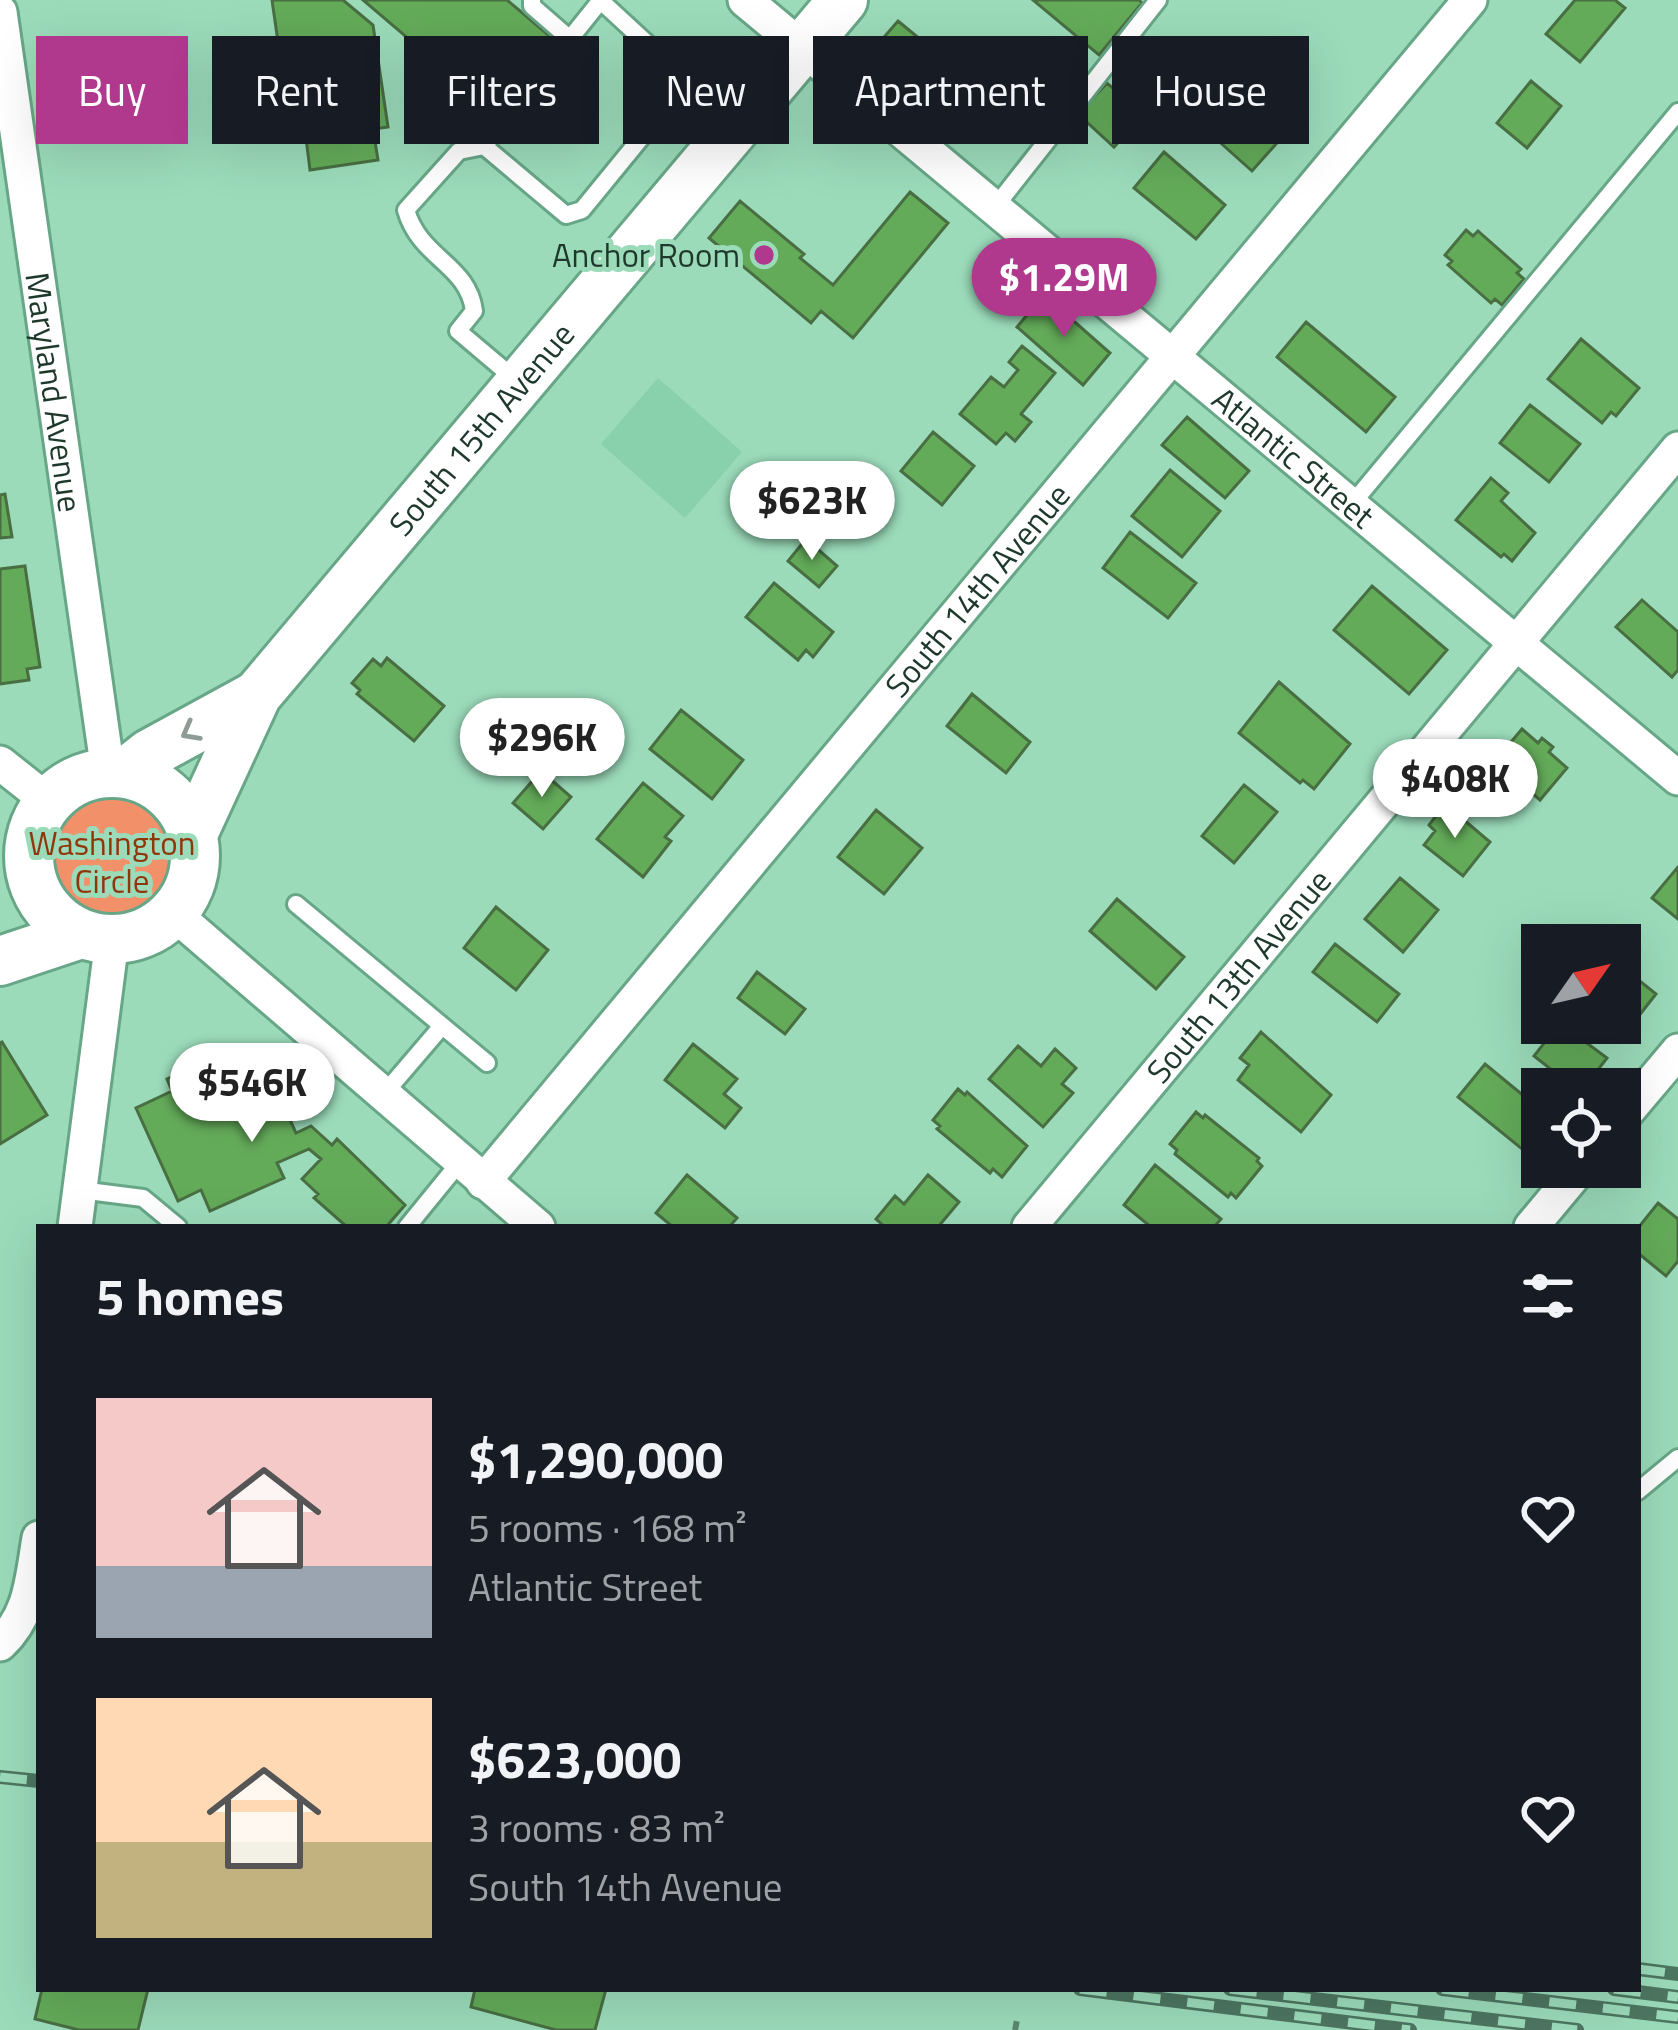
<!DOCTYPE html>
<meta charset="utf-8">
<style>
:root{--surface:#171b24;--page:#20242c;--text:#f1f3f6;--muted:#9ea1a6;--accent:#b0388d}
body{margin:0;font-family:"Titillium Web",sans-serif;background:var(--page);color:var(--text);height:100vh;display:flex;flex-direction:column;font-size:45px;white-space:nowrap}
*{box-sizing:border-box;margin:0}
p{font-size:39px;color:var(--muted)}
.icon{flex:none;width:66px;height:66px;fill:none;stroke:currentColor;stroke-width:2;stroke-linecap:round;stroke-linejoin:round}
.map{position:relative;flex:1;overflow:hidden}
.details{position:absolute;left:36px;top:1224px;width:1605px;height:768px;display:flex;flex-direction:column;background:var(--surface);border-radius:0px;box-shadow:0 12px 48px #0002}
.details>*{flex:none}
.guide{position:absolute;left:36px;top:36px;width:1608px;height:108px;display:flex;gap:24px}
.needle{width:78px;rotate:56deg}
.buttons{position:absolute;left:1521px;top:924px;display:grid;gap:24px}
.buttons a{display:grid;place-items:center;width:120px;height:120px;border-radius:0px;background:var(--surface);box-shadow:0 12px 48px #0002;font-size:60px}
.price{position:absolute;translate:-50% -102px;padding:0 27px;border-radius:42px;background:#fff;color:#222;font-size:39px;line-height:78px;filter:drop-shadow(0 3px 6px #0008)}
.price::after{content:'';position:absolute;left:50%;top:72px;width:36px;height:27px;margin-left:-18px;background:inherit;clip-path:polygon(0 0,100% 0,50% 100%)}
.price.on{background:var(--accent);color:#fff}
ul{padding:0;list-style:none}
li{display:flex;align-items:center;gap:36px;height:300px;padding:0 60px}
li span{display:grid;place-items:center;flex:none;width:336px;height:240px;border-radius:0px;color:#555}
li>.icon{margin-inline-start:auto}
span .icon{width:144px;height:144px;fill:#fffc;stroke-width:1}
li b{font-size:51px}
h2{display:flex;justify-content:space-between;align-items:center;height:144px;padding:0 60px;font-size:51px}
.tag{padding:0 42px;border-radius:0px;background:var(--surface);box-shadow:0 12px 48px #0002;font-size:42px;line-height:108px}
.tag.on{background:var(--accent);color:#fff}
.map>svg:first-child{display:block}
.built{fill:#88d1ac}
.green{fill:#f2906a}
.building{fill:#63aa59;stroke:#486e42;stroke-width:3}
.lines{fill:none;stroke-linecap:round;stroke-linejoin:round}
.service-casing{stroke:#67a686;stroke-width:22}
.minor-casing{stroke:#67a686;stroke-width:39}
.secondary-casing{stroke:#67a686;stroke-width:54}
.path{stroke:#5a8770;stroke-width:6;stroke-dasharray:9 9;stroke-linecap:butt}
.service{stroke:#fff;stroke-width:16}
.minor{stroke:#fff;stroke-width:33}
.secondary{stroke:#fff;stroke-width:48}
.rail-casing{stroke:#4d7661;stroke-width:14}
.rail{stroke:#9bdbba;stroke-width:9;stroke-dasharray:27;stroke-linecap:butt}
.oneway{stroke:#8e9c96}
.poi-dot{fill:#b0388d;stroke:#9bdbba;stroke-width:4.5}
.labels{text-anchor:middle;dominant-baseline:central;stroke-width:10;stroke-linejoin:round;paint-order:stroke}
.poi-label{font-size:33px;fill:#1e392c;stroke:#9bdbba;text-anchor:end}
.street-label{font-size:33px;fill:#1e392c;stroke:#9bdbba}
.park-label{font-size:33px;fill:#90360b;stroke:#9bdbba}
</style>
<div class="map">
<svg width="1678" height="2030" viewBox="0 0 1678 2030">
<rect width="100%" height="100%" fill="#9bdbba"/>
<path class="built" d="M658 378 742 452 685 518 601 444Z"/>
<path class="green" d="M42 861a70 70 0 1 1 140 0a70 70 0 1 1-140 0Z"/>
<path class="building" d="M272 0H343L373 25 388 127 373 129 378 160 310 170 306 138 292 140Z
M363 0H507L552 38 491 109Z
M1033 0H1139L1142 3 1099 55Z
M1575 0H1615L1625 8 1580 62 1546 34Z
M898 21 983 91 957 123 871 52Z
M1531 81 1561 106 1527 148 1497 123Z
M1107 83 1143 115 1114 147 1078 114Z
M1246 83 1293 125 1252 171 1205 129Z
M1164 152 1225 205 1196 239 1134 188Z
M910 192 948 223 853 338 821 311 811 323 709 238 740 201 804 254 800 258 833 285Z
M1466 230 1473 236 1478 231 1521 269 1517 273 1524 279 1502 305 1495 299 1491 303 1448 265 1452 261 1445 255Z
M1044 295 1110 353 1083 385 1017 327Z
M1306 322 1395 397 1366 432 1277 357Z
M1581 339 1639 388 1616 416 1611 412 1602 423 1548 379Z
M1022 346 1055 373 1021 414 1031 422 1015 441 1006 433 996 444 960 414 991 377 1004 387 1018 370 1009 362Z
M1530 405 1580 444 1549 482 1500 443Z
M1187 417 1249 471 1225 498 1162 445Z
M933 432 974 466 942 505 901 471Z
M1170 470 1220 511 1182 557 1132 516Z
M1491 478 1508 493 1501 501 1535 533 1512 561 1504 554 1501 557 1456 520Z
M5 494 12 537 0 538V495Z
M1130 532 1196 583 1168 618 1103 568Z
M806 539 837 566 819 587 788 561Z
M25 566 40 667 27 669 29 680 0 684V569Z
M774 583 833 632 813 657 806 650 798 660 746 617Z
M1372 586 1447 650 1409 694 1334 630Z
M1642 600 1678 632V670L1672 677 1616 627Z
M387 658 444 706 414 741 357 694 360 690 352 683 373 659 381 666Z
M1279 682 1350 744 1314 789 1303 780 1300 783 1239 733Z
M972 694 1030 742 1006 773 947 726Z
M681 710 743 760 712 799 650 749Z
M1522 729 1538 743 1542 738 1553 747 1549 752 1567 768 1540 800 1495 761Z
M541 771 571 797 543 829 513 803Z
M643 783 683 816 665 837 671 841 643 877 597 839Z
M1244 785 1277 812 1234 863 1202 836Z
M1445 804 1490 842 1463 876 1424 845 1435 831 1429 825Z
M876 810 922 848 884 894 838 857Z
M1678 867V919L1652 898Z
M1400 878 1438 910 1403 952 1365 919Z
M1117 899 1184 957 1156 989 1090 931Z
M496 907 548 950 516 990 464 948Z
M1335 944 1399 994 1377 1022 1313 972Z
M1620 965 1656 994 1627 1031 1617 1023H1620Z
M757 972 805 1009 785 1034 738 998Z
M1560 1023 1607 1058 1583 1089H1576L1534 1056Z
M1261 1032 1331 1095 1301 1132 1238 1080 1249 1065 1240 1058Z
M2 1042 47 1115 0 1144V1043Z
M693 1044 737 1079 724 1094 741 1108 725 1128 665 1080Z
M1018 1046 1041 1066 1055 1049 1076 1068 1062 1084 1073 1093 1043 1127 989 1079Z
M222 1054 230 1071 261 1057 296 1133 311 1126 332 1145 337 1139 405 1205 386 1227H347L314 1198 318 1194 302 1179 321 1159 309 1149 277 1163 284 1178 210 1211 201 1190 178 1201 136 1108 172 1091 167 1079Z
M1485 1064 1542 1111V1134L1527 1153 1458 1097Z
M958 1089 965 1095 967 1092 1027 1146 1002 1177 993 1169 990 1173 937 1129 940 1126 933 1120Z
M1196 1112 1203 1118 1205 1115 1259 1158 1257 1161 1262 1166 1236 1198 1231 1193 1228 1197 1175 1154 1177 1150 1170 1144Z
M1155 1165 1221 1219 1214 1227H1151L1124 1205Z
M687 1175 737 1218 729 1227H673L656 1213Z
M928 1175 959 1202 938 1227H885L876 1219 895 1196 904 1204Z
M1658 1203 1678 1219V1261L1666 1276 1638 1253V1228Z
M42 1989H148L138 2030H79L35 2019Z
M475 1989H606L595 2030H556L471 2007Z"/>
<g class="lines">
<defs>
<path id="service" d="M532 0V6L570 39
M484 146 566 215 582 210 681 89 678 72 601 1
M995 207 1158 0
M516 380 458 331 474 311C468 264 420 259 406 210L459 151 484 146 601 0
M1351 505 1678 112
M296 904 487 1063
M383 1095 442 1026
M80 1190 143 1198 178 1227
M407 1227 460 1162
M1638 1491 1678 1458"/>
<g id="minor">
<path id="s1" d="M745 0 1678 778"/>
<path id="s2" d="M0 12 108 772"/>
<path d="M0 763 48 801"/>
<path d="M173 913 538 1227"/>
<path d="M1620 1120 1678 1051"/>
<path id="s3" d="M483 1182 1470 0"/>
<path d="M75 1227 112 940"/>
<path id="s4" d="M1029 1227 1678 449"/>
<path d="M1531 1227 1581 1167"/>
<path d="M0 1644C31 1615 32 1579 39 1538"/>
</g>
<g id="secondary">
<circle cx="112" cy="856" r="83"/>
<path d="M125 773 149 754 257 695"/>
<path id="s5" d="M193 834 257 695 843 0"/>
<path d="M0 961 81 934"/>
</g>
</defs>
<use href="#service" class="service-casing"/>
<use href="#minor" class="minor-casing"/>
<use href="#secondary" class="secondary-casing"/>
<path class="path" d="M1015 2030 1017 2020"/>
<use href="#service" class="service"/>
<use href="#minor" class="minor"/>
<use href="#secondary" class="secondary"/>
<defs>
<path id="rail" d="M0 1777 39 1781
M1638 1969 1678 1974
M1080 1989 1410 2030
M1230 1989 1577 2030
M1442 1989 1678 2017
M1614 1989 1678 1997"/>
</defs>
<use href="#rail" class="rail-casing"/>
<use href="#rail" class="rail"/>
</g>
<defs><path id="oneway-chevron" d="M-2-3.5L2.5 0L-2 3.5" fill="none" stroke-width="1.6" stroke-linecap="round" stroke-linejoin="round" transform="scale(3)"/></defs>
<use class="oneway" href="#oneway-chevron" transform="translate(190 732) rotate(151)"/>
<circle class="poi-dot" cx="764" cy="255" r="12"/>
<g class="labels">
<g class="poi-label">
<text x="740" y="255">Anchor Room</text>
</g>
<g class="street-label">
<text stroke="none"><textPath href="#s2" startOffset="384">Maryland Avenue</textPath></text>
<text stroke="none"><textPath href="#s5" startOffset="501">South 15th Avenue</textPath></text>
<text stroke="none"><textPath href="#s1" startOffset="714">Atlantic Street</textPath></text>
<text stroke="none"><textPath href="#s3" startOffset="771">South 14th Avenue</textPath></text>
<text stroke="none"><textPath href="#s4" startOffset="327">South 13th Avenue</textPath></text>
</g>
<g class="park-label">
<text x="112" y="843">Washington<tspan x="112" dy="38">Circle</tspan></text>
</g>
</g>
</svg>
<div class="buttons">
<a><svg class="needle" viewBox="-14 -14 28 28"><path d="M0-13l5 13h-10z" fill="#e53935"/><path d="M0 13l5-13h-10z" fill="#9ea1a6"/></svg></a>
<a><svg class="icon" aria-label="locate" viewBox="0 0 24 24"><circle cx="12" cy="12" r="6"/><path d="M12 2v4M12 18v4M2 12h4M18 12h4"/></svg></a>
</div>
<b class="price on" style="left:1064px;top:340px">$1.29M</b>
<b class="price" style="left:812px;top:563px">$623K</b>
<b class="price" style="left:542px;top:800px">$296K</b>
<b class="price" style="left:1455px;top:841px">$408K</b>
<b class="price" style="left:252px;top:1145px">$546K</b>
<div class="guide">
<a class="tag on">Buy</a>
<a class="tag">Rent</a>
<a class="tag">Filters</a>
<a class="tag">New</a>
<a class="tag">Apartment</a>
<a class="tag">House</a>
</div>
<section class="details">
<h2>5 homes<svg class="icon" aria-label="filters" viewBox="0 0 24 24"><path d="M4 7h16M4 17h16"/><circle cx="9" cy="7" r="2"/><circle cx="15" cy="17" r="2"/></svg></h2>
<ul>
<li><span style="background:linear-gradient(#f6c9c9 70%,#9aa5b1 0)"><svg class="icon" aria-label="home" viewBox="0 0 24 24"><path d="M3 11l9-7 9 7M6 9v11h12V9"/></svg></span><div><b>$1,290,000</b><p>5 rooms · 168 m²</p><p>Atlantic Street</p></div><svg class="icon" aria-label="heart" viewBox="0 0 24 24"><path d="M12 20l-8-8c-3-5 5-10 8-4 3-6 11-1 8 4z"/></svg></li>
<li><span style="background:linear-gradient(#ffd9b3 60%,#c2b280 0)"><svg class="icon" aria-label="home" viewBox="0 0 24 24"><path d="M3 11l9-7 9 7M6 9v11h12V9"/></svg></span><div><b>$623,000</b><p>3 rooms · 83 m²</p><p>South 14th Avenue</p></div><svg class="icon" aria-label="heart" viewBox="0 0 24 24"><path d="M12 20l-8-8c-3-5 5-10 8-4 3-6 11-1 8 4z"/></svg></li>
</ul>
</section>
</div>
